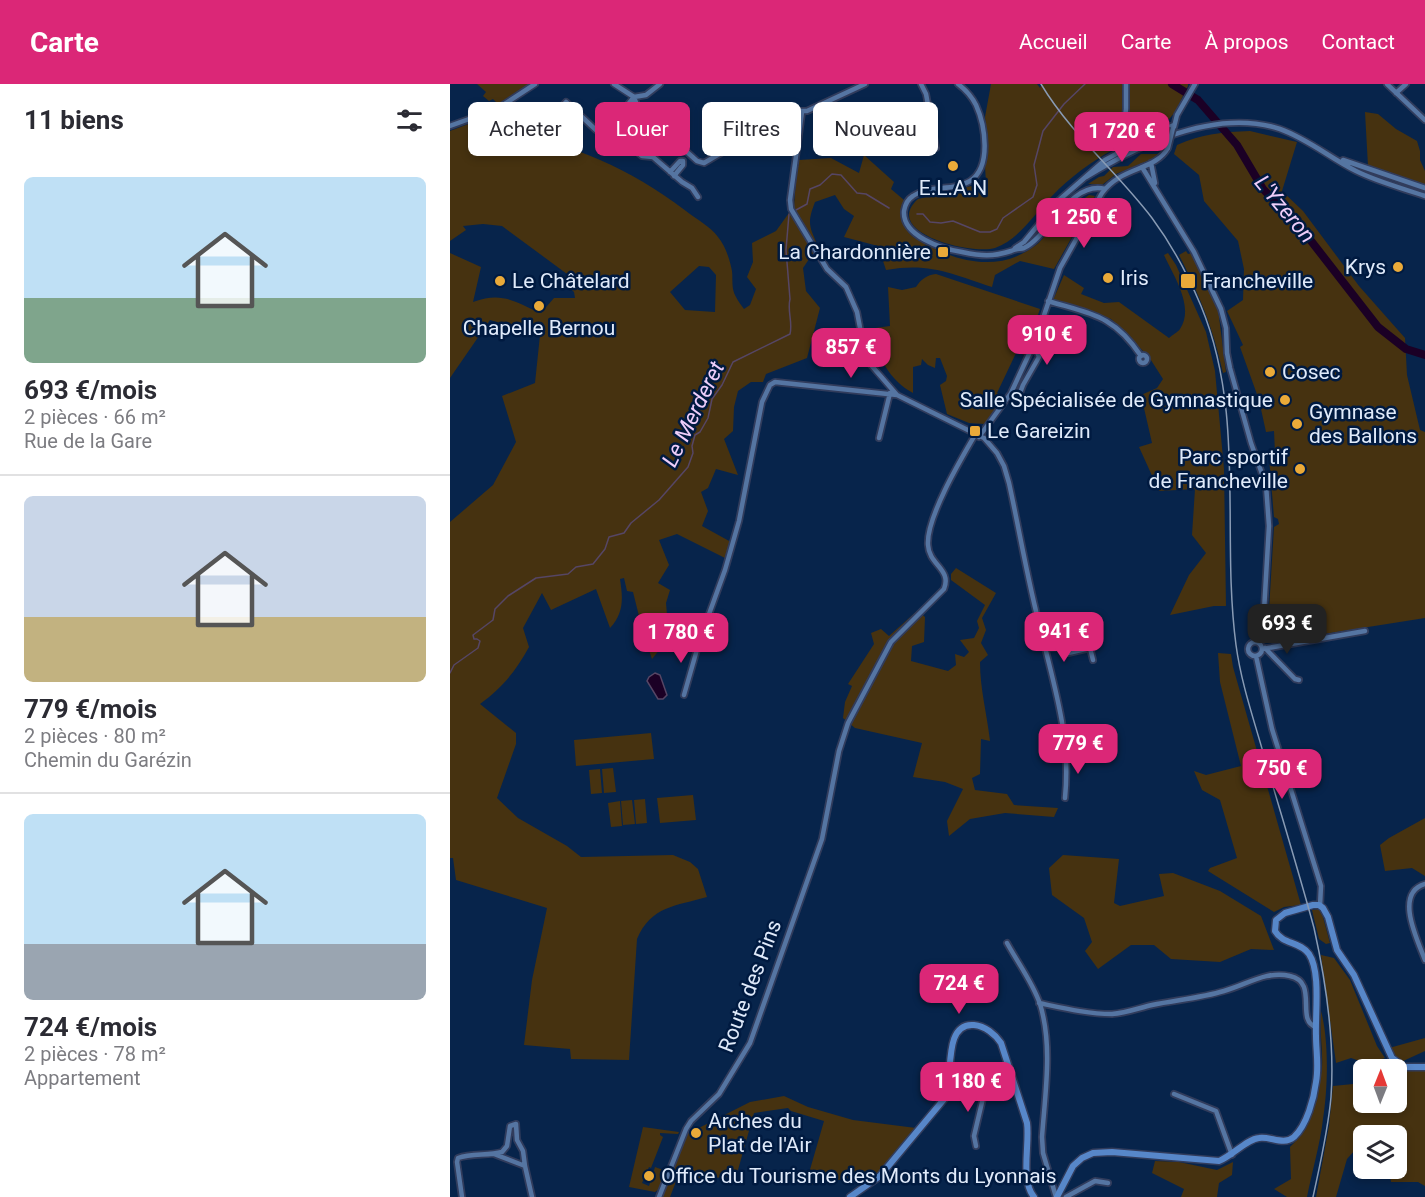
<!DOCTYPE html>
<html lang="fr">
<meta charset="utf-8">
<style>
:root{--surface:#fff;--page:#f7f7f7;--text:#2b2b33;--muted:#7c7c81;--line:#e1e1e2;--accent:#db2777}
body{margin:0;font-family:Roboto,sans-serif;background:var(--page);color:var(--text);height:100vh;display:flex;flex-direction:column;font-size:22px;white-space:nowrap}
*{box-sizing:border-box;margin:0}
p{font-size:20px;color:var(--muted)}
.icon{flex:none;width:33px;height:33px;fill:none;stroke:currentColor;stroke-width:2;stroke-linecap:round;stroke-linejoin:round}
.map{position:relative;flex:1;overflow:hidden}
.side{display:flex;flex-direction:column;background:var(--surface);width:450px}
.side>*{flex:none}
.banner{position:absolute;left:18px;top:18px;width:570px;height:54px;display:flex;gap:12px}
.needle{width:39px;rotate:1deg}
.controls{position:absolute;left:903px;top:975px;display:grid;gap:12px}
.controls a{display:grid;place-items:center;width:54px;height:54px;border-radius:9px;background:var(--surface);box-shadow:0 3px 9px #0003;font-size:30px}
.price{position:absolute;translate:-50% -51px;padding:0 14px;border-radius:12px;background:var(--accent);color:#fff;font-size:20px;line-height:39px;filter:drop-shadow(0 2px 3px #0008)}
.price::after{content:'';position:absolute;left:50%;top:36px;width:18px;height:14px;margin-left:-9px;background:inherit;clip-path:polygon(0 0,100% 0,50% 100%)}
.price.on{background:#222;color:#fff}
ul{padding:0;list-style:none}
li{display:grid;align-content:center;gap:12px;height:318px;padding:0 24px}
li+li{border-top:2px solid var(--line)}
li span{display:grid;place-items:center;height:186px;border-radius:9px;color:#555}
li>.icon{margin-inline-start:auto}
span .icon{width:108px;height:108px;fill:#fffc;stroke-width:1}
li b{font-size:26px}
h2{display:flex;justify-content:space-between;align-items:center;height:72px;padding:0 24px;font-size:26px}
.tag{padding:0 21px;border-radius:9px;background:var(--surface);box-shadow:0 3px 9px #0003;font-size:21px;line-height:54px}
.tag.on{background:var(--accent);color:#fff}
header{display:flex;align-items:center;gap:36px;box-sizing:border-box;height:84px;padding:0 30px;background:var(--accent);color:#fff}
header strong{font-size:28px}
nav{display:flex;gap:33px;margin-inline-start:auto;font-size:21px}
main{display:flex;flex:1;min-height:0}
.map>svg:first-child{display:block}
.green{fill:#463210;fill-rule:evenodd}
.water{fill:#1b0025;stroke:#564665;stroke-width:1.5}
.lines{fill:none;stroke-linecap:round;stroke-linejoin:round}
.stream{stroke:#564665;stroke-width:1.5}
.river{stroke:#1b0025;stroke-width:8}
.minor-casing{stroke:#313c5c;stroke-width:8}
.major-casing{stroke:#313c5c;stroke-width:9}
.minor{stroke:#5575a2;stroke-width:4.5}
.major{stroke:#5787c9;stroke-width:6}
.rail{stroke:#899bb4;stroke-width:1.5}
.minor-bridge-casing{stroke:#313c5c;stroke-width:8;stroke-linecap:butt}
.minor-bridge{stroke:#5575a2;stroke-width:4.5}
.poi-dot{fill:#eaaa39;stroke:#001a40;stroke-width:2}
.labels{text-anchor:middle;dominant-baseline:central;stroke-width:5;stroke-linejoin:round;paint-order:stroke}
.poi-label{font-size:21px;fill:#dfeafa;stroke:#001a40;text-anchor:start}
.street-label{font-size:21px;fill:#dfeafa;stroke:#001a40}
.water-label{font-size:22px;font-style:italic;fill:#eecefa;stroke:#001a40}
</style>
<header>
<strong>Carte</strong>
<nav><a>Accueil</a><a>Carte</a><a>À propos</a><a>Contact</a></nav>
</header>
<main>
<section class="side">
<h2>11 biens<svg class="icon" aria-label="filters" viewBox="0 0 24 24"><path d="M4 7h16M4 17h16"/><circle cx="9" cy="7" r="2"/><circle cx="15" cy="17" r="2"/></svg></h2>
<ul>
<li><span style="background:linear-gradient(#bfe0f5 65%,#7fa58c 0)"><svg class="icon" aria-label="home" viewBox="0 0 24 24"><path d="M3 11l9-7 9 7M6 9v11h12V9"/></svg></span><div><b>693 €/mois</b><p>2 pièces · 66 m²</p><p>Rue de la Gare</p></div></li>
<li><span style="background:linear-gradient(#c9d6e8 65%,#c2b280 0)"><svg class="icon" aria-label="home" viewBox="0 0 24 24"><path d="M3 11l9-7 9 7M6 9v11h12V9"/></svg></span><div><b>779 €/mois</b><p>2 pièces · 80 m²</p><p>Chemin du Garézin</p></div></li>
<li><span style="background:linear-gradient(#bfe0f5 70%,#9aa5b1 0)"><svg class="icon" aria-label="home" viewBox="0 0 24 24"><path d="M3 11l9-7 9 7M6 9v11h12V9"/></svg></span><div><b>724 €/mois</b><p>2 pièces · 78 m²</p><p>Appartement</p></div></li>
</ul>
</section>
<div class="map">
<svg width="975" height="1113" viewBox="0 0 975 1113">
<rect width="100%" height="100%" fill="#07244b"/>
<path class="green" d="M27 0H79L48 20 43 15 39 17 33 12 36 8Z
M541 0H587L590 4 592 0H738V2C732 12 728 26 720 34 707 47 680 55 664 65 642 77 619 94 602 112 584 130 569 156 545 164 523 171 430 149 468 115L521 102 532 103 536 99 535 82 538 69 535 33Z
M52 27 43 45C121 60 172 79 236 127 246 135 261 143 268 153 275 161 280 176 282 187 283 196 281 204 286 213 288 217 291 221 294 225L300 221 306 205 297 193 303 178 302 159 326 147 344 122 346 95 349 76 381 74 409 89 414 71 444 98 441 105 454 116C451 142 454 150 479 162 514 180 552 187 586 161 593 156 598 147 604 140 615 129 626 120 639 111L645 112 604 185 570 177 545 191 542 203C502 190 480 178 436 186L428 162 394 153 404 132 394 125 385 111 365 118C357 139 359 142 368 162L353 184 356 207 370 224 357 274 316 290 313 298H301L288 307 284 323 283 347 274 355 288 391 266 385 258 404 251 408 258 427 252 442 281 458 275 474 227 450 209 456 219 481 208 499 220 506 216 519 219 554 202 575 193 548 183 508 177 507 174 494 170 495C173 514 174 529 160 544L146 505 101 526 92 509 73 544 79 563C65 588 53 603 30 620L66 649V660L47 714 68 734 117 762 131 773 223 771 240 778 248 785 257 813C226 822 201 822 187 855L179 976 121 975 120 965 74 961 82 896 97 824 6 796 3 774H0V438L43 401 66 358 52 312 85 299 90 251 40 236 0 294V169L31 183 23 218C53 207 64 218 91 229L104 214H125L124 208 112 196 117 190 52 142 33 140 13 142 16 146 0 157V47ZM249 182 259 183 266 191 265 228 235 226 220 208Z
M915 28 928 30 946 45 967 57 970 67V76L975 87V101L918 82Z
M800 47 847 58 832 107 853 127 909 202 955 254 957 291 970 346 975 348V534L817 559 824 443 829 440 828 435 824 433 819 374 825 369 824 347 816 348 809 316 790 263 793 261 777 227 793 216 794 185 788 157 754 117 749 91 724 70 727 61C752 50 772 48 800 47Z
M712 67 707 73 666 90 652 101 638 100 649 93 654 92 663 83 678 82 691 70H707Z
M736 167 738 170 742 169 768 225 776 288 773 289C763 244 750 212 729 171Z
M718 169 726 181 756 248 765 287 774 385 776 522H764L720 531 739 491 756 469 742 451 745 405 709 407 689 363 702 359 691 311 707 304 713 295 699 273 661 235 603 216 614 191 634 204 631 210 654 219 669 218 719 254C722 251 728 248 730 245 745 223 723 191 714 171Z
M486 190 590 225 574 271 567 267 547 309 554 314 535 340 519 339 497 330 490 301 496 297 497 292 490 274H486L485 284 478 281 472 275 471 281 463 283V309C440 297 424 270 425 244L440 242 438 203 452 206 466 203C471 195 477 191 486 190Z
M506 484 546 509 532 534 536 546 531 559 538 571 530 578C530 605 537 630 540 657L531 655 530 690 522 694 525 706 557 710 564 721 608 724 604 733 555 729 520 735 499 752 497 737 513 705 495 698 463 693 472 659 405 644 393 634 395 618 402 602 398 600 424 560 421 549 431 545 439 552 468 526 475 533 474 558 462 562 461 577 498 587 506 581 505 570 514 573 519 568 510 556 524 554 529 544 527 537 535 521 501 496V490Z
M768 569 781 570 783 583 851 821 834 823 824 828 758 787 760 784 787 774 770 716 752 706 744 687 756 691 791 682 770 598Z
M201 649 204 675 126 682 124 656Z
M163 684 166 708 154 709 152 685Z
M150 685 152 709 141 710 139 686Z
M243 711 246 736 210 739 207 714Z
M195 715 197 739 186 740 184 716Z
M182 716 185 740 173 741 171 717Z
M170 717 172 742 161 743 158 719Z
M975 734V792L962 784 935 787 930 761 939 754Z
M613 771 669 775 664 819 670 822 714 812 709 790 723 789 770 807 811 832 824 866 801 865 770 878 721 875 704 861H681L648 885 635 867 642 858 634 834 602 811 599 784Z
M869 825 873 833 880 859 876 860 869 855 862 826Z
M871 871 884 874 900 896 927 962 935 974 918 980 901 974 886 979Z
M871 927C879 957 878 1003 873 1035 870 1061 862 1087 857 1113H837L824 1105 841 1095 840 1063C861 1044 869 1010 872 983 873 965 869 946 871 927Z
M975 954V967L951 978 944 972 939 964Z
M947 986 975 987V1102L968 1098H941L939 1085 946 1084V1052H914L913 1057 897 1075 886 1113H866L879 1042 883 1002 913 999 914 1018H946Z
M334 1012 358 1023 403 1036 466 1044 429 1089 422 1095 399 1094 359 1101V1089L374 1037 341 1027 338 1024 304 1029 286 1093 227 1095 220 1113H212L235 1051 300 1018Z
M193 1043 229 1048 228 1050 210 1049V1051L213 1053 201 1084 199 1083 192 1099 199 1102 205 1083 216 1087 209 1105 205 1108 179 1103Z
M705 1077 729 1078 767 1086 783 1078 782 1091 769 1099 767 1113H731L734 1105 702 1089Z"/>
<path class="water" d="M205 589 210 591 217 611 213 615H208L197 597 199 593Z"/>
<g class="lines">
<path class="stream" d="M346 126 357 120 360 105 370 101 382 90 391 91 407 109 416 110 439 124
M467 130H473L480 138 491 139 503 137 530 148H540L547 145 553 134 583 113 587 101 584 81 593 47 614 20 635 0
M0 589 4 581 28 564 30 557 27 555H24L23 551 43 536 45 525 58 512 86 494 118 490 126 483 143 480 155 465 159 453 174 449 181 439 209 416 238 383 243 369 242 362 245 351 250 348 258 334 262 315 272 301 283 278 340 250C343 238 337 227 340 215L336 166 339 130"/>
<path class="river" d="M722 0 748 16 787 61 813 105 851 144 928 243 956 265 975 271"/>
<defs>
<path id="minor" d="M164 0 184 13 196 11 210 0
M471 0 476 10 486 64
M508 0C516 6 522 13 526 21 535 41 542 83 520 97 502 108 480 100 463 112 458 115 455 121 454 127 452 152 492 165 512 168 531 172 543 173 561 167 565 165 570 165 574 164 599 152 621 96 655 105
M676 0V25L673 48 679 54 693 57
M937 0 975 36
M946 9 956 0
M184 13 188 24 247 77 254 79 298 53 328 29 334 27H357L415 0
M184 13 159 44 192 72 203 73 232 98 242 104 248 113
M352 28 340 116 341 125 377 185 396 203 407 228 415 270 421 281 447 311 534 354 547 369 554 382 559 399C570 449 578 499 591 547 605 606 621 653 615 714
M99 36 116 18 146 46 159 44
M0 42 47 25 85 0
M724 43 727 31 745 0
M180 62 196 44
M893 76 975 104
M701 79 705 99
M692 83 744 168 771 225 776 244 777 269 780 284 801 359 816 401 819 442 814 527 806 558
M220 88 230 77H233V81L224 92
M636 93C690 60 767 24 830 45 858 55 880 74 906 87 928 98 952 104 975 112
M565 164 574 158 608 117 655 76 679 63 701 55 714 45 724 41
M598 217C641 230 664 231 691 272
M689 275a4 4 0 1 1 8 0a4 4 0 1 1-8 0Z
M570 309 573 301 589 273 587 268 582 265
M529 353 561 309 586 255 610 184 652 109C672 82 705 87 718 64
M429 354 440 309
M798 565a7 7 0 1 1 14 0a7 7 0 1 1-14 0Z
M595 564 615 563 618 569 640 564 643 576
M815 564 845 595 849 596
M812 565 915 547
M806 572 822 645 871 802 870 822
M234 611 250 555 275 486 289 437 312 318 320 301 325 298 447 311
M614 651 635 649
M975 800C944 809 967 855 975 876
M557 859C568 879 583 899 590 920 603 962 595 1010 592 1053L593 1069 606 1113
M589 919C613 924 638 930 662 930 676 929 689 924 702 921 726 916 751 914 774 907 796 901 817 886 840 892 869 898 845 937 866 943
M499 999 532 1009 533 1014 524 1052 526 1062
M724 1010 766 1027 782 1071
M66 1040 67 1056 73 1067 75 1082
M44 1070 75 1082 82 1113
M12 1113 7 1078 8 1074C22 1069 38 1072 52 1068L57 1062 60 1042 66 1040
M209 1113 236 1045 241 1037 269 1010 300 959 372 755 389 667 398 639 441 558 494 505C502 485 479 481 478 461 476 434 511 375 525 351
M616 1113 645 1097 658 1099"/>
<path id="major" d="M400 1113 430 1092 495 1014C504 995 492 938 524 941 535 942 545 950 551 959L577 1039C580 1060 570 1096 584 1113
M607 1113 623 1082 632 1074 643 1069 662 1068 769 1077C782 1072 797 1055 809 1054 821 1052 833 1062 844 1053 857 1041 864 1014 866 998 869 982 866 967 866 952 865 930 871 888 859 870 850 857 833 861 825 847L826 836 835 829 863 821H869L873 824 878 833 887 866 904 891 942 974 954 983H975"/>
</defs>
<use href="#minor" class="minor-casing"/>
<use href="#major" class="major-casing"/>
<use href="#minor" class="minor"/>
<use href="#major" class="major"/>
<path class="rail" d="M591 0C621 50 667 88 702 134 722 161 738 191 751 222 796 331 771 448 786 561 791 598 803 633 813 668 830 727 848 785 864 844 876 898 885 957 881 1013 878 1047 870 1080 863 1113"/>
<defs>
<path id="minor-bridge" d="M718 64 723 44"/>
</defs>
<use href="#minor-bridge" class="minor-bridge-casing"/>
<use href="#minor-bridge" class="minor-bridge"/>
</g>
<g class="poi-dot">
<circle cx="503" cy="82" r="6"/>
<rect x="487" y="162" width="12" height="12" rx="3"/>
<circle cx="948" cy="183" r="6"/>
<circle cx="658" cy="194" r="6"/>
<circle cx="50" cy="197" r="6"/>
<rect x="730" y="189" width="16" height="16" rx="3"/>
<circle cx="89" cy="222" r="6"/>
<circle cx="820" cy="288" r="6"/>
<circle cx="835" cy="316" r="6"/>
<circle cx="847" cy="340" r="6"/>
<rect x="519" y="341" width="12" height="12" rx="3"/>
<circle cx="850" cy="385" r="6"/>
<circle cx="246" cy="1049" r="6"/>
<circle cx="199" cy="1092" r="6"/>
</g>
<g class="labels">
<g class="poi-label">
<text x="503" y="104" text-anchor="middle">E.L.A.N</text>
<text x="481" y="168" text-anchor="end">La Chardonnière</text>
<text x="936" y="183" text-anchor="end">Krys</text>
<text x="670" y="194">Iris</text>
<text x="62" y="197">Le Châtelard</text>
<text x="752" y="197">Francheville</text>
<text x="89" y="244" text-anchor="middle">Chapelle Bernou</text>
<text x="832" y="288">Cosec</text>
<text x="823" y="316" text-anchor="end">Salle Spécialisée de Gymnastique</text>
<text x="859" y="328">Gymnase<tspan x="859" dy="24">des Ballons</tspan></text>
<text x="537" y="347">Le Gareizin</text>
<text x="838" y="373" text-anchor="end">Parc sportif<tspan x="838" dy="24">de Francheville</tspan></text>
<text x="258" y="1037">Arches du<tspan x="258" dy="24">Plat de l'Air</tspan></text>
<text x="211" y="1092">Office du Tourisme des Monts du Lyonnais</text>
</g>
<g class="street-label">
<text transform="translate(300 902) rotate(-69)">Route des Pins</text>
</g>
<g class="water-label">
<text transform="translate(835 125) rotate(50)">L'Yzeron</text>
<text transform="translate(243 330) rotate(-64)">Le Merderet</text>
</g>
</g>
</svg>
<div class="controls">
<a><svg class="needle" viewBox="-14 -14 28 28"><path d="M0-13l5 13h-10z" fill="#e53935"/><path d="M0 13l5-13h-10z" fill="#7c7c81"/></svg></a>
<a><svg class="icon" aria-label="layers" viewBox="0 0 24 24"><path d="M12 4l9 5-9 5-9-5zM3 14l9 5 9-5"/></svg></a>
</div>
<b class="price" style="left:672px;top:79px">1 720 €</b>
<b class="price" style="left:634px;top:165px">1 250 €</b>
<b class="price" style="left:597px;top:282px">910 €</b>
<b class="price" style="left:401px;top:295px">857 €</b>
<b class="price on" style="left:837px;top:571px">693 €</b>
<b class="price" style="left:614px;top:579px">941 €</b>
<b class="price" style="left:231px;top:580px">1 780 €</b>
<b class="price" style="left:628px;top:691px">779 €</b>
<b class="price" style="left:832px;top:716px">750 €</b>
<b class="price" style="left:509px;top:931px">724 €</b>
<b class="price" style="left:518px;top:1029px">1 180 €</b>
<div class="banner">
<a class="tag">Acheter</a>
<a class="tag on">Louer</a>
<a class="tag">Filtres</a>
<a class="tag">Nouveau</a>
</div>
</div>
</main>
